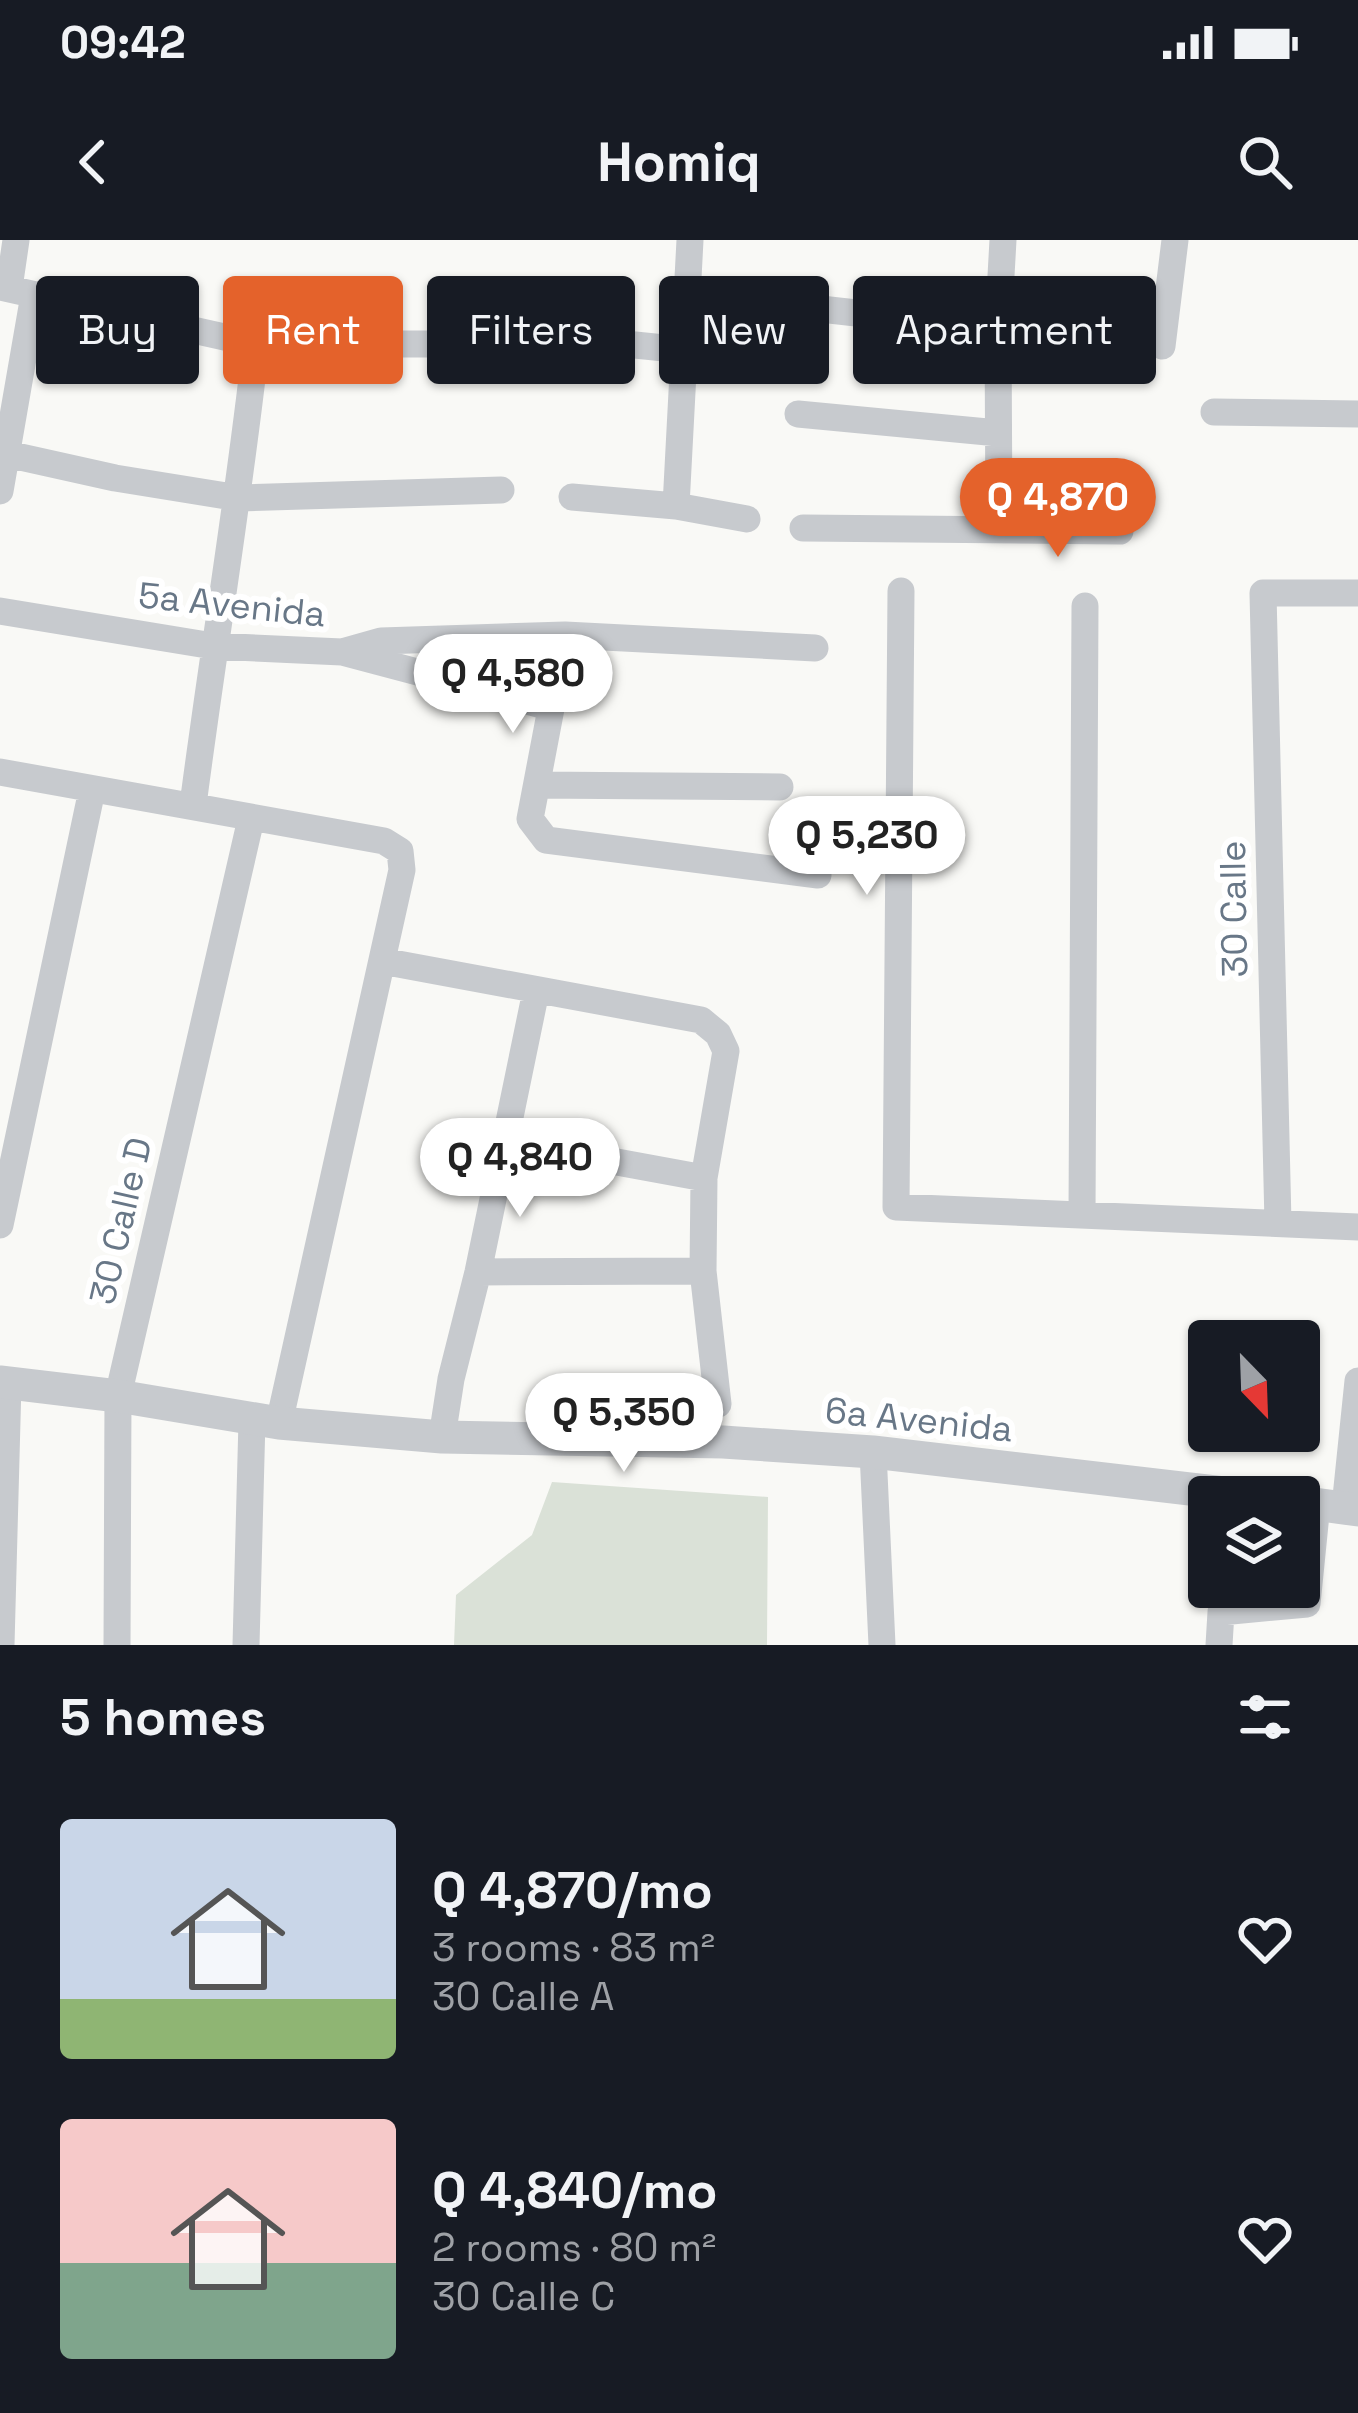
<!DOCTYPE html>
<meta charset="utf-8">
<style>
:root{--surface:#171b24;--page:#20242c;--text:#f1f3f6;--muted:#9ea1a6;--accent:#e4622b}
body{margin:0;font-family:"Space Grotesk",sans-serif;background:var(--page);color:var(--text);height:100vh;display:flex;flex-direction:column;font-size:45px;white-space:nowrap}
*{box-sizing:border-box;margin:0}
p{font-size:39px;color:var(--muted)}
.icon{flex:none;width:66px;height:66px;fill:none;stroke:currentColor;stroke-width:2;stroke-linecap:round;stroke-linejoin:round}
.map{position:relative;height:1405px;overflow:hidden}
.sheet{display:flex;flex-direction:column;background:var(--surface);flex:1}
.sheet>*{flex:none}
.banner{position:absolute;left:36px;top:36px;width:1287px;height:108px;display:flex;gap:24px}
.needle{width:78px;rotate:157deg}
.controls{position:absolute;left:1188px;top:1080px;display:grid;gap:24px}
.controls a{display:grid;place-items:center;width:132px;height:132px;border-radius:12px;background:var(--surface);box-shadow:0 3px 9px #0004;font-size:60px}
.price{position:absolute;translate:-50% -102px;padding:0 27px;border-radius:42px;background:#fff;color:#222;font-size:39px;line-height:78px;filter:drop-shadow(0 3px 6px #0008)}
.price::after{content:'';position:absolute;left:50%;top:72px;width:36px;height:27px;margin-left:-18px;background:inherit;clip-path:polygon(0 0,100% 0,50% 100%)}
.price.active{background:var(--accent);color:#fff}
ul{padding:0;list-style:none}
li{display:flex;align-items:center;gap:36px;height:300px;padding:0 60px}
li span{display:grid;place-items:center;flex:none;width:336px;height:240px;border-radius:12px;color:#555}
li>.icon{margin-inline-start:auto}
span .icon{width:144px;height:144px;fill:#fffc;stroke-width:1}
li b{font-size:51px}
h2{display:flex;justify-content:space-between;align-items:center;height:144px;padding:0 60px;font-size:51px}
.tag{padding:0 42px;border-radius:12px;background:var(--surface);box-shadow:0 3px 9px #0004;font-size:42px;line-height:108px}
.tag.active{background:var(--accent);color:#fff}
.status{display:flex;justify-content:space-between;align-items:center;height:84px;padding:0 60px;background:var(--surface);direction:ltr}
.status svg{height:33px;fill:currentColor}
header{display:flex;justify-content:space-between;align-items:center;height:156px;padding:0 60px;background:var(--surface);font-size:54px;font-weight:800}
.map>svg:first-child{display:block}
.green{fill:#dae1d7}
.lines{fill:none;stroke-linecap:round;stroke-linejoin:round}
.minor{stroke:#c7cace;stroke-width:27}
.tertiary{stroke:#c7cace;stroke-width:33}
.labels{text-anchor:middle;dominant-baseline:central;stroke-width:12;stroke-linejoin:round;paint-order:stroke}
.street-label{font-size:36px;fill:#687787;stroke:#fff}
</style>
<div class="status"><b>09:42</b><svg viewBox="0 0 49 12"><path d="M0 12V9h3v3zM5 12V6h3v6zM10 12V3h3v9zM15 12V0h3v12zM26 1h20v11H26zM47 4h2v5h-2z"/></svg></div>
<header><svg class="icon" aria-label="back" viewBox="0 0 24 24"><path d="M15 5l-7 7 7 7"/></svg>Homiq<svg class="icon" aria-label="search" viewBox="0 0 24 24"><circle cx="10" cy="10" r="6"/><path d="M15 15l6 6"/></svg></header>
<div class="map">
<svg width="1358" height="1405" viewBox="0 0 1358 1405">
<rect width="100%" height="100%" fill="#f9f9f6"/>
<path class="green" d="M552 1242 768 1257 767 1405H454L456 1355 532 1295Z"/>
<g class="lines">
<path class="minor" d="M0 47 256 104H538
M9 48 16 0
M803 67 998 89
M576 99 684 110
M1162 106 1175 0
M1214 172 1358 174
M798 174 998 193
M7 214 115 238 239 258 501 250
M0 251 34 55
M572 257 676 266 747 279
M676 266 690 0
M999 287 998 89 1003 0
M803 288 1120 291
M901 351 896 967 1358 987
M0 371 213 406 342 412 381 401 565 395 815 408
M565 395 530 579 546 600 818 635
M342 412 549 467
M0 532 384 601 400 611 402 630 279 1183
M537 545 780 547
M193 565C213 411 239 259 256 104
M382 721 701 780 718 794 726 811 704 938 703 1031 718 1164
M503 901 704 938
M1082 975 1085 366
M1278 983 1263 353H1358
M0 985 92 550
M478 1032 703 1031
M442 1197 451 1139 478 1032 536 751
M873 1212 882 1405
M1345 1267 1358 1141
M1 1405 8 1143
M117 1405 118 1156 251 579
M246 1405 252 1180
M1219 1405 1221 1372 1307 1364 1317 1264"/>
<path class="tertiary" d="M0 1142 118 1156 279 1183 442 1197 723 1202 873 1212 1258 1257
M1299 1262 1358 1270"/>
</g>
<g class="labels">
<g class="street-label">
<text transform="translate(232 365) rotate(6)">5a Avenida</text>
<text transform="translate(1234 669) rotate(-91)">30 Calle</text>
<text transform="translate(121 981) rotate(-77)">30 Calle D</text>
<text transform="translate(919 1180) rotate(6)">6a Avenida</text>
</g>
</g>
</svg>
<div class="controls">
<a><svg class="needle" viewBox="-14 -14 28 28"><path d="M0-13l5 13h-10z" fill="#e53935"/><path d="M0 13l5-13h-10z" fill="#9ea1a6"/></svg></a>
<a><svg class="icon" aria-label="layers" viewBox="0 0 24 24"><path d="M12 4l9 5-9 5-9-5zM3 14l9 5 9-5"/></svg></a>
</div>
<b class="price active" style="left:1058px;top:320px">Q 4,870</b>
<b class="price" style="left:513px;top:496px">Q 4,580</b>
<b class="price" style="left:867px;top:658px">Q 5,230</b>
<b class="price" style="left:520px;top:980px">Q 4,840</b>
<b class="price" style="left:624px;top:1235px">Q 5,350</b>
<div class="banner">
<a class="tag">Buy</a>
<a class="tag active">Rent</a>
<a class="tag">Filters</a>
<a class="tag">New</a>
<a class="tag">Apartment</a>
</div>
</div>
<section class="sheet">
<h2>5 homes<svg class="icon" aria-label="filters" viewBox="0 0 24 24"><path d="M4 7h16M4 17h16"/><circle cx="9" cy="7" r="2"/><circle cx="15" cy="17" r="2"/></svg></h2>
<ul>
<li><span style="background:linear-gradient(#c9d6e8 75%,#8fb573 0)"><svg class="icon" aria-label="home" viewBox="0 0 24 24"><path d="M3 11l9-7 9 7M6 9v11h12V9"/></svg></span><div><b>Q 4,870/mo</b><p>3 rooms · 83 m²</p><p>30 Calle A</p></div><svg class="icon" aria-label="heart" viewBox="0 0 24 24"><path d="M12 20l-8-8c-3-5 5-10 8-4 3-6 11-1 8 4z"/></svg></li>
<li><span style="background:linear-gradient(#f6c9c9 60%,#7fa58c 0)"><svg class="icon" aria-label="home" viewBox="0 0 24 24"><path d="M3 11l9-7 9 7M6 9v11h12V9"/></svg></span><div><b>Q 4,840/mo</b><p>2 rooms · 80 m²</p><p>30 Calle C</p></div><svg class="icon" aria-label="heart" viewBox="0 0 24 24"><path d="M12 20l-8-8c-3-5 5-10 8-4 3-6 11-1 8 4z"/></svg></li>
</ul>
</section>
